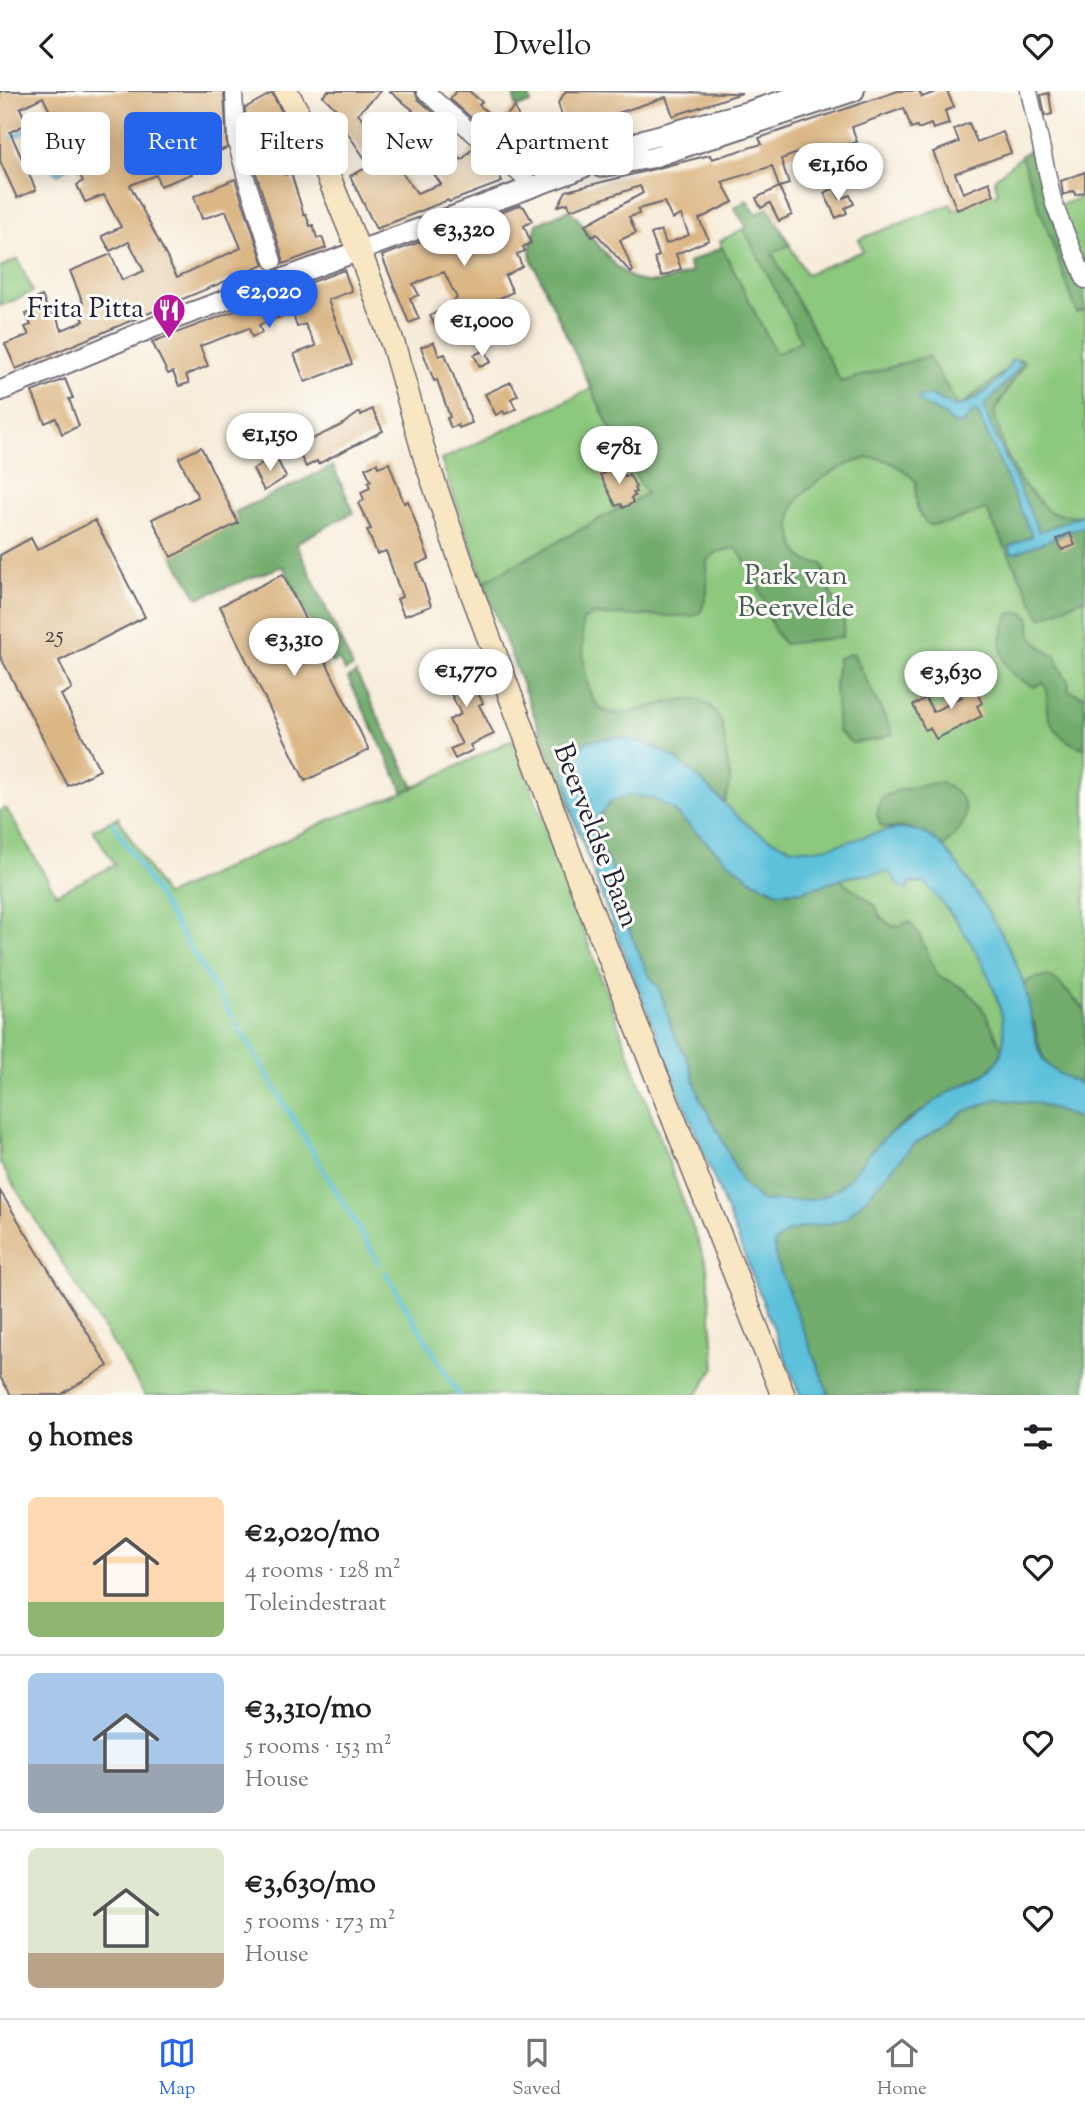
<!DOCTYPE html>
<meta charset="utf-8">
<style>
:root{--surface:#fff;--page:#f2f2f2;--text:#202124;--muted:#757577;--line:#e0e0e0;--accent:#2563eb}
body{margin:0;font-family:"Sorts Mill Goudy",serif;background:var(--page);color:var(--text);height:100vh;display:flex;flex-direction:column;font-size:26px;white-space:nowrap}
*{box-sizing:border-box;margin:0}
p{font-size:23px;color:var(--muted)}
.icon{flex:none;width:38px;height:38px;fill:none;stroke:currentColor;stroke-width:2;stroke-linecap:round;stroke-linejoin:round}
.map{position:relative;height:1304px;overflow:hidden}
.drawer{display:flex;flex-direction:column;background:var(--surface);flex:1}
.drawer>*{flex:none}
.top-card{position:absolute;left:21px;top:21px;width:700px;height:63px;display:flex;gap:14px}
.price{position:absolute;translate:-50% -60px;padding:0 16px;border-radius:24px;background:#fff;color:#222;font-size:23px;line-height:46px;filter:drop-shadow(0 2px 4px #0008)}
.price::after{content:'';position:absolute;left:50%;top:42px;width:21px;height:16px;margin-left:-10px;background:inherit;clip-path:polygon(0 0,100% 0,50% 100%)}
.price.current{background:var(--accent);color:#fff}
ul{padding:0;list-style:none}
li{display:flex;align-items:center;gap:21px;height:175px;padding:0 28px}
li+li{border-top:2px solid var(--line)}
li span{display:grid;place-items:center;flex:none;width:196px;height:140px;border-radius:10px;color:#555}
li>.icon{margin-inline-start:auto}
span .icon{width:84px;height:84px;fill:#fffc;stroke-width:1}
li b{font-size:30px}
h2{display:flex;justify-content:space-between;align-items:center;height:84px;padding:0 28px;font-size:30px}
.tag{padding:0 24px;border-radius:10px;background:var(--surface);box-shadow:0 4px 18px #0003;font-size:24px;line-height:63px}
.tag.current{background:var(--accent);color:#fff}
header{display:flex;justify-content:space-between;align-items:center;height:91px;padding:0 28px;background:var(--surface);font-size:32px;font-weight:600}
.menu{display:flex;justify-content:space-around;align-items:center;height:98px;border-top:2px solid var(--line);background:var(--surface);font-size:19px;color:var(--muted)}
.menu a{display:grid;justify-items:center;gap:4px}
.menu .current{color:var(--accent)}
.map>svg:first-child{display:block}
.green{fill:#8cc87d;stroke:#57755c;stroke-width:2}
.forest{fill:#71ac6c;stroke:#4a6754;stroke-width:2}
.water{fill:#5dc1db;stroke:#40728b;stroke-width:2;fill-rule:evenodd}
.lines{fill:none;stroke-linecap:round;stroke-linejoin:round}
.stream{stroke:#5dc1db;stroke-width:4.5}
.building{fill:#dcb786}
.minor-casing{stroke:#6d6973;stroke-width:19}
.tertiary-casing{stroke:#6d6973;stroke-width:23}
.secondary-casing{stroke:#6d6973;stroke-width:26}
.minor{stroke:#fff;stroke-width:16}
.tertiary{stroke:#fff;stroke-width:19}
.secondary{stroke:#f9e7c3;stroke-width:23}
.labels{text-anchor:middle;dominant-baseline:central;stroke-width:6;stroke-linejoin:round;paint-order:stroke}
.number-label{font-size:24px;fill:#50474e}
.poi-label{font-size:28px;fill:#22223b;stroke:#fdfcf7;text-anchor:end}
.park-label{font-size:28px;fill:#475c52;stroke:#fdfcf7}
.street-label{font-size:28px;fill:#22223b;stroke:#fdfcf7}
</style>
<header><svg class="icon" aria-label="back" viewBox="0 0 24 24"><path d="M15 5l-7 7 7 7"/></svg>Dwello<svg class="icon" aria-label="heart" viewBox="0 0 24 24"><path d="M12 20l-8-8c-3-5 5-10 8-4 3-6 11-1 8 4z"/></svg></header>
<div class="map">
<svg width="1085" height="1304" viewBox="0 0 1085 1304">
<rect width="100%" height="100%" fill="#fdfcf7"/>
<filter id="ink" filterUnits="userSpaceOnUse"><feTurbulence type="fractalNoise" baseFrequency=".0143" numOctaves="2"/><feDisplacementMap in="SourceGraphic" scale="14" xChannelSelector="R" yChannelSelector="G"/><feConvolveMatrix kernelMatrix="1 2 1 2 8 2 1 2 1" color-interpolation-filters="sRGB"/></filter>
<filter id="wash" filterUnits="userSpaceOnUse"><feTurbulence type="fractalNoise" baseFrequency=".00686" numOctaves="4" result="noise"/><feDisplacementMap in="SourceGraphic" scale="28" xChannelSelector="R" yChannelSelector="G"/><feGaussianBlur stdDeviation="1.57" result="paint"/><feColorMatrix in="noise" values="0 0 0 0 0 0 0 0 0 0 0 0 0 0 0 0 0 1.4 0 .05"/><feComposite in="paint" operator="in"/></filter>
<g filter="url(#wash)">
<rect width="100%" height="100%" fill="#f7ecda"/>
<path class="green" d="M1034 55 1049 119 1085 104V1304H800C679 993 551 685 441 369L591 298 531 167 530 158 537 133 569 119C583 131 583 136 594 149 628 191 639 202 692 181L688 172 722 156 720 150 747 136 734 117 747 109 756 123 768 116 806 183 863 160 859 148 951 113 954 120 998 102 994 88Z
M18 168 33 201 0 215V176Z
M513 648 707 1175 715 1276 697 1304H145L0 1072V720L6 717 56 803 115 774 93 739 118 726 165 805 329 729 404 701Z"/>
<path class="forest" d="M513 0H528L531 12 516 16Z
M1034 55 1049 119 1085 201V219L1077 222 1021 65Z
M747 109 756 123 768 116 790 154 772 162 841 291 928 265 959 316 1020 268 1025 271 994 321 1004 358 1020 390 1049 421 1071 425 1084 424 1085 507 1041 527 986 418 949 432 929 434C914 422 916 410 916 391 907 380 891 369 875 367 854 365 803 395 794 415 788 430 791 460 806 469 810 472 817 472 822 473 827 481 825 486 828 494 833 516 850 519 842 546L784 553C768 533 770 525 761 502 754 486 747 471 736 457L717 461 707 470V502L701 521 693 525 591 524 582 531C583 553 582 596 597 614 626 646 694 576 720 628 725 637 724 649 726 659 728 684 735 685 724 711L675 667 565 679 574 727 483 491 646 403 608 333 531 167 530 158 537 133 569 119C583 131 583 136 594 149 628 191 639 202 692 181L688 172 722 156 776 263 801 249 744 138 747 136 734 117Z
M333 375 354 421 296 452 353 576 345 580 339 569 331 572 283 475 198 507 173 465 239 430 235 421Z
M1021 521C1031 524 1031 532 1030 542 1037 551 1044 562 1056 565L1059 575 1069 592 1068 599 1085 606V657C1067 654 1049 637 1047 619 1046 608 1049 600 1043 591L1034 596C1027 592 1016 587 1011 581 996 564 1000 541 1010 523Z
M853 562 893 643 876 649 852 652 838 640 835 596 838 567Z
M356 582 414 696 404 701 348 587Z
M941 691C947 695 955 700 960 705 975 724 957 744 943 756 932 747 922 740 908 737 897 735 891 740 880 734L877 723 881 707 899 699Z
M630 704 651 707 669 716 725 768 752 789 778 801 802 800 840 789 875 814 881 827 894 836 909 831 918 841 938 885C979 900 986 921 1002 959L997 971 988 981 949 1001 892 1040 868 1064 848 1091 822 1107 799 1111 761 1110 742 1092 720 1044 700 1007 688 969 674 944 659 897 648 883 618 813 613 780 601 757 596 734 598 726 611 710Z
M1047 885 1059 892 1085 919V962L1078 992C1044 980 1041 967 1035 935 1034 930 1030 925 1029 920 1027 910 1027 902 1024 893L1031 888Z
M997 1008 1037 1012 1085 1030V1304H829L776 1169 774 1152 788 1141 809 1135 828 1133 869 1104 912 1055 965 1020Z"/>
<path class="water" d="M50 53 64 65 67 77 58 84C47 77 47 65 50 53Z
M1016 268 1020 273 1015 282 984 315 988 328 1039 441 1085 423V435L1016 462H1011L1009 455 1032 445 977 320H974L963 333H954C945 322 930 319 919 310L918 306 931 304 955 316C979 310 1001 291 1012 269Z
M617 646C638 650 657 655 676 668 717 697 736 738 787 755 842 773 895 709 942 755 953 765 962 781 970 793 994 828 1014 860 1026 901 1031 918 1034 958 1045 971 1056 984 1071 988 1085 996V1030L1037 1012 997 1008 965 1020 912 1055 869 1104 845 1128 828 1133 809 1135 788 1141 774 1152 776 1169 829 1304H800L606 816 574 727 565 679 569 665 588 650ZM630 704 651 707 669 716 725 768 752 789 778 801 802 800 853 785 890 781 897 793 907 799 911 791 925 792C937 807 952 822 962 838 982 867 1020 938 996 972 985 988 962 993 946 1003 928 1014 912 1029 894 1040 880 1049 867 1065 857 1078 829 1116 802 1109 761 1110L742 1092 720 1044 700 1007 688 969 674 944 659 897 648 883 618 813 613 780 601 757 596 734 598 726 611 710Z"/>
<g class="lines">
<path class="stream" d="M0 52 38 34 50 53
M113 732 232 925
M237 933 379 1172
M385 1181 459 1304"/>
</g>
<g id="blocks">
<path class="building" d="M0 0H224L227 57 187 72 192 83 160 95 156 84 130 94 177 186 241 157 226 120 202 128 194 105 235 88 264 174 16 278 5 253 29 244 25 236 31 234 26 223 34 220 30 210 42 205 51 225 55 223 62 239 84 230 77 214 83 212 70 180 111 163 122 189 144 180 129 151 110 160 102 145 121 136 104 104 85 111 77 94 83 90 43 6 20 17 27 33 10 41 36 99 17 107 0 70Z
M328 0H381L358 22 417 102 441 93 434 83 445 75 440 69 451 60 462 69 473 57 497 78 502 91 449 111 448 109 376 138 350 85 370 75 333 21 337 19 323 5Z
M389 0H415L418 8 434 22 409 49 396 34 413 19Z
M456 0H469L482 11 479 14 499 31 515 16 523 39 529 37 530 40 563 28 558 12 566 0 742 2 673 25 666 6 615 23V28L602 32 609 51 577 63 574 52 532 67 537 81 534 82 450 8Z
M898 0H919L922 6 939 0H947L954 16 945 20 949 33 933 38 931 33 918 38 917 35 911 37 904 17 852 36 857 51 824 61 826 64 812 71 806 59 781 68 789 93 779 96 772 75 722 91 733 111 699 128 709 149 676 163 681 178 667 184 662 185 654 167 659 165 651 143 661 139 666 153 689 144 681 124 672 128 664 111 638 118 639 123 629 126 636 142 620 149 633 180 631 182 597 143 592 146 585 134 643 102 640 95 570 119 568 112 558 115 566 100 710 64 712 68 762 53 759 47Z
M272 2 287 31 282 34 288 46 272 53 285 84 291 82 304 124 306 123 310 135 313 134 317 147 322 146 326 157 283 173V167L252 70 260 67 246 35 245 17Z
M1049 2 1052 23 1045 25 1041 4Z
M969 32 977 51 1003 41 1011 62 955 82 963 102 989 91 994 104 957 119 933 61 959 51 954 38Z
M862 62 868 80 857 83 852 66Z
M1085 81V101L1075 104 1074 100 1063 104 1061 90Z
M779 96 792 124 779 130 770 112 761 117 756 107Z
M834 97 840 108 850 104 854 113 845 117 847 122 836 127 824 102Z
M520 114 524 116 532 130 524 135 531 152 523 156 525 160 517 163 522 175 505 185 513 201 487 213 496 230 463 248 452 227 436 235 430 225 451 213 457 207 444 181 413 193 419 204 410 207 419 228 409 232 382 165Z
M344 179 352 200 328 209 352 273 305 291 294 263 316 255 305 233 297 236 292 221 259 234 262 242 252 246 249 237 200 255 208 275 186 284 189 292 179 295 173 281 168 283 152 251Z
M434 251 439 265 445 263 472 332 459 337 458 334 451 337 447 327 450 326 437 289 434 290 421 256Z
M485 259 491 271 480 276 474 264Z
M65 288 73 307 69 308 79 335 62 343 56 327 45 332 32 301Z
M511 291 518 304 511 308 516 318 505 323 503 320 496 324 485 303Z
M372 318 383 340 318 373 317 370 306 376 295 354 307 348 308 350 340 335 360 321 361 324Z
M201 356 238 432 171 466 152 428 198 406 179 367Z
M275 364 286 386 264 400 253 378Z
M377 372 378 376 389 372 404 412 408 410 429 468 417 473 431 515 404 525 397 508 402 506 386 460 377 463 367 439 371 438 358 412 364 409 361 401 370 397 368 391 371 390 365 377Z
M619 374 625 386 629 383 636 396 634 397 636 401 633 402 635 405 631 407 633 412 623 417 621 413 616 415 600 384Z
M95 429 145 526 59 570 72 598 61 604 100 679 68 695 0 565V464L31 447 37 459Z
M1070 442 1075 454 1062 459 1057 448Z
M283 483 369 659 305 690 220 515Z
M461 568 483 612 479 614 494 643 470 654 473 659 455 668 450 658 462 653 449 629 461 623 446 593 444 586 447 584 444 576Z
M969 586 982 612 977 615 982 625 936 648 930 637 925 639 913 614 926 607 933 621 962 606 956 593Z
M0 1100 108 1275 60 1304H11L0 1286Z"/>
</g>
</g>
<g filter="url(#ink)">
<use href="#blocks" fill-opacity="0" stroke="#6d6973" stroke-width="2"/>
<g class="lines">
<defs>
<path id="minor" d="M234 0 236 50 246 87 273 170
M425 0 533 95
M1029 0 1054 113 1085 189"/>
<path id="tertiary" d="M601 76 651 67 854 0
M0 300 171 229 573 81 645 48 750 20 812 0"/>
<path id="secondary" d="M286 0 318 60 365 175 394 256 426 369 467 488 577 784 783 1304"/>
</defs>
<use href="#minor" class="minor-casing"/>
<use href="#tertiary" class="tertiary-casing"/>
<use href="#secondary" class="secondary-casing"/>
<use href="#minor" class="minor"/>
<use href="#tertiary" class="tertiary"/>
<use href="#secondary" class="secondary"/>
</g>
</g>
<defs>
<symbol id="restaurant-pin" viewBox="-11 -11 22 30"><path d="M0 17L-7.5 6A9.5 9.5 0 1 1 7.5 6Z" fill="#b5179e" stroke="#fdfcf7"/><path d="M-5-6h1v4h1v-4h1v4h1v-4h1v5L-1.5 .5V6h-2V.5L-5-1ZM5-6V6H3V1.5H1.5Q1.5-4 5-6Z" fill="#fff"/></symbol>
</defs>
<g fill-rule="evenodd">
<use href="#restaurant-pin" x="150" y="200" width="38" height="52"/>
</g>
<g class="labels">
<g class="number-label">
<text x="54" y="545">25</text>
</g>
<g class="poi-label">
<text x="144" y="219">Frita Pitta</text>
</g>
<g class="park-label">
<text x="796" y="486">Park van<tspan x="796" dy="32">Beervelde</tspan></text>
</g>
<g class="street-label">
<text transform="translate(595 745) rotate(69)">Beerveldse Baan</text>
</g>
</g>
</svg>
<b class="price" style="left:838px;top:112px">€1,160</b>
<b class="price" style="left:464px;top:177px">€3,320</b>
<b class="price current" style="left:269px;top:239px">€2,020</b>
<b class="price" style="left:482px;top:268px">€1,000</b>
<b class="price" style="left:270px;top:382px">€1,150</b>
<b class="price" style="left:619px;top:395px">€781</b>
<b class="price" style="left:294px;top:587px">€3,310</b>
<b class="price" style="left:466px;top:618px">€1,770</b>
<b class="price" style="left:951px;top:620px">€3,630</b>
<div class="top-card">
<a class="tag">Buy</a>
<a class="tag current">Rent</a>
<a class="tag">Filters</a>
<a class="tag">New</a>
<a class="tag">Apartment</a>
</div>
</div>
<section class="drawer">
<h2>9 homes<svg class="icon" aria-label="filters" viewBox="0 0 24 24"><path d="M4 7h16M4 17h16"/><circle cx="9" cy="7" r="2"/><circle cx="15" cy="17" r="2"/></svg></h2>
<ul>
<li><span style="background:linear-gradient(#ffd9b3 75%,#8fb573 0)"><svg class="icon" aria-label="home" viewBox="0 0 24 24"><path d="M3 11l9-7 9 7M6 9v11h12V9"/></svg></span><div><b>€2,020/mo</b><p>4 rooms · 128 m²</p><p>Toleindestraat</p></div><svg class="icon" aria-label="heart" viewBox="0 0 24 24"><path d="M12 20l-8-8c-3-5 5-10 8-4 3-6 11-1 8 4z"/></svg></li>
<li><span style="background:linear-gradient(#a9c7e8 65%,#9aa5b1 0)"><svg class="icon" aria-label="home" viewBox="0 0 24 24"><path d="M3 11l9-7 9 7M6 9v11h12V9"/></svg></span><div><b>€3,310/mo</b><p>5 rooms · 153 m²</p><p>House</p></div><svg class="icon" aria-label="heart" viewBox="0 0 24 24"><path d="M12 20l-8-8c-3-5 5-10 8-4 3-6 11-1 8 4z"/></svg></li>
<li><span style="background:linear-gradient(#dfe7d0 75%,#b9a48a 0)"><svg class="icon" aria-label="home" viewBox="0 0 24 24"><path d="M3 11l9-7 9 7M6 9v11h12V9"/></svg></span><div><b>€3,630/mo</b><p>5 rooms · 173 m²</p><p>House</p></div><svg class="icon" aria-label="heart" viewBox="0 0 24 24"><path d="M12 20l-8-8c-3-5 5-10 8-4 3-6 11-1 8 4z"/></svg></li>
</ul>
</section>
<nav class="menu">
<a class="current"><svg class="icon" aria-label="map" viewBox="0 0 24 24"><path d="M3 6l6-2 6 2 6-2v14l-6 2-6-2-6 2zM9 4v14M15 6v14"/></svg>Map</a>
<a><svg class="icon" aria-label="saved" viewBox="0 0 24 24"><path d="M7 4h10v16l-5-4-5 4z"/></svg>Saved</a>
<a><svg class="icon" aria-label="home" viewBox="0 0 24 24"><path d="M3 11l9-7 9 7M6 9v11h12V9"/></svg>Home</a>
</nav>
